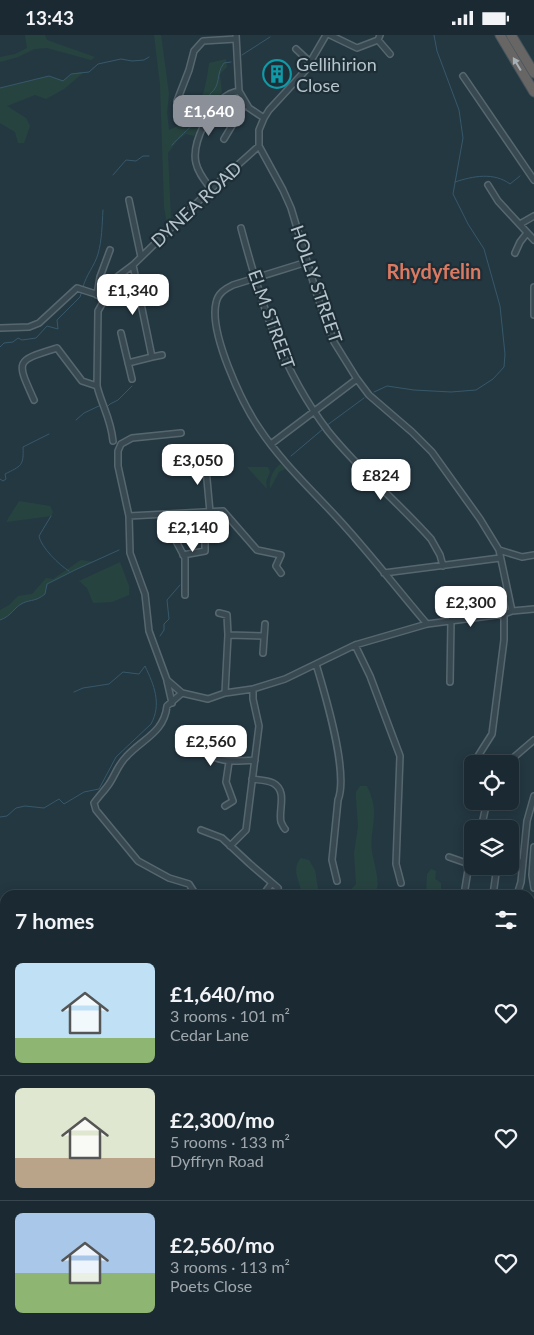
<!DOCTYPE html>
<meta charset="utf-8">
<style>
:root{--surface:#1b2a32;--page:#24323a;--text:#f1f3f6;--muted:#a0a7ac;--line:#39464d;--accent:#8c9099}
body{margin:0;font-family:Lato,sans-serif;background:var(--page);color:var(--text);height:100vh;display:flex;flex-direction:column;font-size:19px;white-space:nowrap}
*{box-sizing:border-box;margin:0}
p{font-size:16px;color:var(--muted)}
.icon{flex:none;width:28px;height:28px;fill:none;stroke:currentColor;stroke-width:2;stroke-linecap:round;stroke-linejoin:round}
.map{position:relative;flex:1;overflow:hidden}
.details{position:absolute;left:0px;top:855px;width:535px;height:445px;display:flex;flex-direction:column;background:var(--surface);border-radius:15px 15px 0 0;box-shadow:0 2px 12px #0003,0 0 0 1px var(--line)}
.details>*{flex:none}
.tools{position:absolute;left:464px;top:720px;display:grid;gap:10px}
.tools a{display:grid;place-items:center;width:55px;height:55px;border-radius:8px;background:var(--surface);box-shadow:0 2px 12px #0003,0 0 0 1px var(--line);font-size:25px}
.price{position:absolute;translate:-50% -42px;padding:0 11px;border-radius:10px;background:#fff;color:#222;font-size:16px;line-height:32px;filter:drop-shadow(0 1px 2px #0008)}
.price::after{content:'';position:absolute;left:50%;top:30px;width:15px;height:11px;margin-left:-8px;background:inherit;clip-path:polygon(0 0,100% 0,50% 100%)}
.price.on{background:var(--accent);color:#fff}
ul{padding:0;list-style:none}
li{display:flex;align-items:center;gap:15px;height:125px;padding:0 15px}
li+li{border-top:1px solid var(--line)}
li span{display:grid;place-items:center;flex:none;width:140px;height:100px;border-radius:8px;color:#555}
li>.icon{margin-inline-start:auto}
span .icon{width:60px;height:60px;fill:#fffc;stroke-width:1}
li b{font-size:21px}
h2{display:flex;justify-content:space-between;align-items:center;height:60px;padding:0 15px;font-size:21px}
.status{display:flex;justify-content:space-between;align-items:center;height:35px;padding:0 25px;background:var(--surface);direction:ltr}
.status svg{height:14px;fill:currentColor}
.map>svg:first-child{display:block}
.green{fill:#274340}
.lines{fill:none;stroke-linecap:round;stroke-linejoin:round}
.stream{stroke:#37586a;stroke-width:1}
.minor-casing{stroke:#57676f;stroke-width:8}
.trunk-casing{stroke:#44545c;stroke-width:11}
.minor{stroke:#394952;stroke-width:5}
.trunk{stroke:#686664;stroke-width:9}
.oneway{fill:#a6b1b7}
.labels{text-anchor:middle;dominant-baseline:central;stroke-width:4.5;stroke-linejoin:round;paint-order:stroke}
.poi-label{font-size:18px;fill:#b6c4cc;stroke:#1e2e37;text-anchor:start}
.street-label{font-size:18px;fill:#b6c4cc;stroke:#1e2e37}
.quarter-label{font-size:20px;font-weight:bold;fill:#db7961;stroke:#1e2e37}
</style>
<div class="status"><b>13:43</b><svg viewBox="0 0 49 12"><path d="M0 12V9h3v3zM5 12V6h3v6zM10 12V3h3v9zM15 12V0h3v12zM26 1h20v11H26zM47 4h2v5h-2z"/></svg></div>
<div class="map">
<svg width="534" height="1300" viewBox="0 0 534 1300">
<rect width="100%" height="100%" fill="#243842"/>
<path class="green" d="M25 0H45L47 5 95 22 91 25 47 13 34 14 18 22 0 27V22L15 19 27 13Z
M154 0H161L169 59 167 78 169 95C200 82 205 59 209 28L226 24 227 32 220 39 222 58 212 67 194 101 186 99 178 105 168 118 171 184 167 189 164 171 160 50Z
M80 37 83 38 64 54 46 64 35 60 7 71 26 83 30 91 24 108H18L15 97 0 88V53L49 41 63 45 71 39Z
M281 429 285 434 279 437 270 454C269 445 272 436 279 430Z
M247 432H268L270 437 266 447 267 454Z
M19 466 50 471 53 477 51 481 6 487Z
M81 525 94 527 77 534 48 549 45 559C35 567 32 564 23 568 14 572 12 581 0 585V575L9 570 18 561 32 559 46 543 53 544Z
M120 527 129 551V560L112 567 93 568 87 553 79 546Z
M360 751H367C371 760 374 768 374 778 374 791 370 803 372 817 373 825 381 849 376 855 372 860 353 860 346 860L356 849 354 818 358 792 356 763V757Z
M301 823 309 825 315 835 319 860H302C301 848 290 834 301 823Z
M431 834 436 836 435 844 441 848V860H426L427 839Z
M530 1008H532L534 1023 533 1120 530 1118Z
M534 1171V1194L530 1197V1172Z
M0 1244H5V1267L0 1268Z
M252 1295H275V1300H257Z
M299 1295H488V1300H299Z"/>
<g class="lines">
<path class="stream" d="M242 20 270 2
M0 53 49 41 63 46 71 39 89 37 98 29 121 24 132 26 144 25 149 22
M172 110C186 94 208 81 210 59 222 49 215 40 224 28L231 27
M113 140 126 125 136 126 143 121H149
M455 147C473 141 494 137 510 149L520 141
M83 252C86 240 95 230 98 219 102 205 102 190 103 175
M0 312 4 308 13 307 18 303 22 305 36 303 47 291 58 294 57 285 80 262 82 256
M374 357 387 351 414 355 451 357 476 355 493 344 504 332 505 319 500 271 484 214 468 189 453 159 463 103 459 75 437 16 434 0
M107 372 110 369 118 365 132 351
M76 385 84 378 101 370
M326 391 364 363
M291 421 323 394
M0 444 3 446 6 444 5 439C21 431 24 431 23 412L49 399
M51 481 39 501C41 512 59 530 69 536
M0 585C12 581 14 572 23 568 32 564 35 567 45 559L47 549 77 534 119 515
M160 601 164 595V589L169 584 167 565 180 550
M0 782 7 781 16 773 25 771 44 773 59 764 64 769 84 757 99 754 116 722 151 689C162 669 154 650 145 631L139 639 123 637 109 649 83 653 74 657"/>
<defs>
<path id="minor" d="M236 0 239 56 249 73 264 83
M326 0 305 36 269 75 264 83 259 95V111L283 155 291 173 318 263 334 307 357 344 369 360 412 397 432 417 480 484 499 515 512 576
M330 0 357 13 378 5 380 0
M378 5 390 19
M296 14 311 28
M463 41 534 145
M177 66 189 35 194 16 203 6 236 4
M224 104 245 69
M488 150 498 166 534 205
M211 154C205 146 198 138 196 128 191 108 211 70 228 60 231 58 235 57 239 56
M129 165 141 222
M520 189 534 181
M241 193C261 268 281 334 328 396 359 435 398 467 431 504L440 520 443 531
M515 218 520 207 527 198
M307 227 233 250C225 254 218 258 216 268 209 298 242 368 259 393 282 428 313 456 341 487 371 520 398 555 427 589
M534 252V280
M97 260 100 242 110 215
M0 293 29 292 39 288 77 253 105 262
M121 298 132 344
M152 322 162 320
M128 328 152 322 133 230
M34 365C16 325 15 326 57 313L82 346 97 351
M181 398 132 403 121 409 118 416V431L129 481 130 518 145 559 149 596 167 645 182 658 208 664 225 658 253 654 285 644 355 610 427 589 504 579 512 576 534 574
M113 406C111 384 102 371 97 351L98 276 117 242 133 230 211 154 259 111
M271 409 357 344
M205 423 210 477
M175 479 176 506 185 523V560
M129 481 223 476 257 515 281 520 276 531 281 538
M499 515 522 522 534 520
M183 520 205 516V501
M384 538 500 523
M219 578 227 580 228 600 225 658
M228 600 264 601
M355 610 370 641 400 721 396 829 401 848
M263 618 265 589
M316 629C325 659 349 738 338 765L332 825 337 846
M167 646 172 668
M450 647 451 585
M182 658 167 671C164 698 142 704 126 722 118 730 115 740 109 749 105 755 99 761 94 768L96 775 138 826 169 843 189 849 196 860
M189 695C211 726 217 728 255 725
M473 729 492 699 504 605V579
M506 729 534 705
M468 737 472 730
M252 744C259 745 267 745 273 748 288 756 278 775 281 787 282 789 283 792 285 794
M225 771 233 766 226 747 229 727
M481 794 487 766
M201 795 222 803 250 829 278 853
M230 811 246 795 259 691 253 664V654
M534 812 532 840 534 853
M449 822 469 829 472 826
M510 827H523
M266 856 272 848
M464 860 469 829
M493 860 497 831
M517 860 521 847 527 786 534 761
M530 907 534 909
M530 957H534
M530 975 534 977
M530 1122 534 1123
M530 1139 531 1141
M0 1245 5 1244
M491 1300 492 1295
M530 1300 534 1284"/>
<path id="trunk" d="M500 0 534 57
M511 0 534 38"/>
</defs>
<use href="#minor" class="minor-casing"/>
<use href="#trunk" class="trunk-casing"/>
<use href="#minor" class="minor"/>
<use href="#trunk" class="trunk"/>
</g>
<defs><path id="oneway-solid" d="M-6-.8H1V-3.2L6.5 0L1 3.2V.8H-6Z" transform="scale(1.25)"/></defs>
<use class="oneway" href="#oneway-solid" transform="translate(517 29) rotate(-121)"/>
<defs>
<symbol id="building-ring" viewBox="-11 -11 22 22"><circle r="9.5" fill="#1e2e37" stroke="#0f9aa8" stroke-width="1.5"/><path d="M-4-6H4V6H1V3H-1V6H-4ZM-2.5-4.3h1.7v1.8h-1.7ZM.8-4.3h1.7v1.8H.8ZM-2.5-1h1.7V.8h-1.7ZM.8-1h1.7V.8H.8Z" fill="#0f9aa8"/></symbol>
</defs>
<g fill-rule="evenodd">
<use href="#building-ring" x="261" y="23" width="32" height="32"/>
</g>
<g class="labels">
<g class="poi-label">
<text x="296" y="29">Gellihirion<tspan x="296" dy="21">Close</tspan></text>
</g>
<g class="street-label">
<text transform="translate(196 169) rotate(-43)">DYNEA ROAD</text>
<text transform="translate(317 249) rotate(71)">HOLLY STREET</text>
<text transform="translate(272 284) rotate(70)">ELM STREET</text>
</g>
<g class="quarter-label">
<text x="434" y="236">Rhydyfelin</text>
</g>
</g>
</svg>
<div class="tools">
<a><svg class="icon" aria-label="locate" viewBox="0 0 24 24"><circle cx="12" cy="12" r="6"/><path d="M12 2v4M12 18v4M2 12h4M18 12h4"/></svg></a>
<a><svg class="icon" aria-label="layers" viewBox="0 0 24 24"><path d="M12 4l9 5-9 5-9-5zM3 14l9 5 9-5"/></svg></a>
</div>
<b class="price on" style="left:209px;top:102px">£1,640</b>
<b class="price" style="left:133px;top:281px">£1,340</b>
<b class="price" style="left:198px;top:451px">£3,050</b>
<b class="price" style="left:381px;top:466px">£824</b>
<b class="price" style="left:193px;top:518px">£2,140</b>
<b class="price" style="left:471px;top:593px">£2,300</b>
<b class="price" style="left:211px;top:732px">£2,560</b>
<section class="details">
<h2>7 homes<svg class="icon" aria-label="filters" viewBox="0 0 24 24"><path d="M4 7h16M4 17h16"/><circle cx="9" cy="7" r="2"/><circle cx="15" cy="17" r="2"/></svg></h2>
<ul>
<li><span style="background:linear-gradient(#bfe0f5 75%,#8fb573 0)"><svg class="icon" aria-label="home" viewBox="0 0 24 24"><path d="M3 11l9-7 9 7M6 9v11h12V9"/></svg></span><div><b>£1,640/mo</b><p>3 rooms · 101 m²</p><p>Cedar Lane</p></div><svg class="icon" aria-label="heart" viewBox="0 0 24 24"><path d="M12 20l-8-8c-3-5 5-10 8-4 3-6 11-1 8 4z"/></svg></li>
<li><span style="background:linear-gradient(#dfe7d0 70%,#b9a48a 0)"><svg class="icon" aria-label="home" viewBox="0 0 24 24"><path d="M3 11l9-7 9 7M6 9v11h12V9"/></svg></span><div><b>£2,300/mo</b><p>5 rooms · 133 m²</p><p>Dyffryn Road</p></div><svg class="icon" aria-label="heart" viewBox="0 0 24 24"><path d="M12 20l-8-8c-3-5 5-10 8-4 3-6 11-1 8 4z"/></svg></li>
<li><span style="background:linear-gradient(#a9c7e8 60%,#8fb573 0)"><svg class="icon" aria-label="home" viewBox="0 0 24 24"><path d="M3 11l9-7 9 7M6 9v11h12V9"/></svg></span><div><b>£2,560/mo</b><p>3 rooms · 113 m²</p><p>Poets Close</p></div><svg class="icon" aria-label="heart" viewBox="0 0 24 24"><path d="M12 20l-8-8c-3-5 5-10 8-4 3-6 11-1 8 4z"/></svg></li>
</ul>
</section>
</div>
